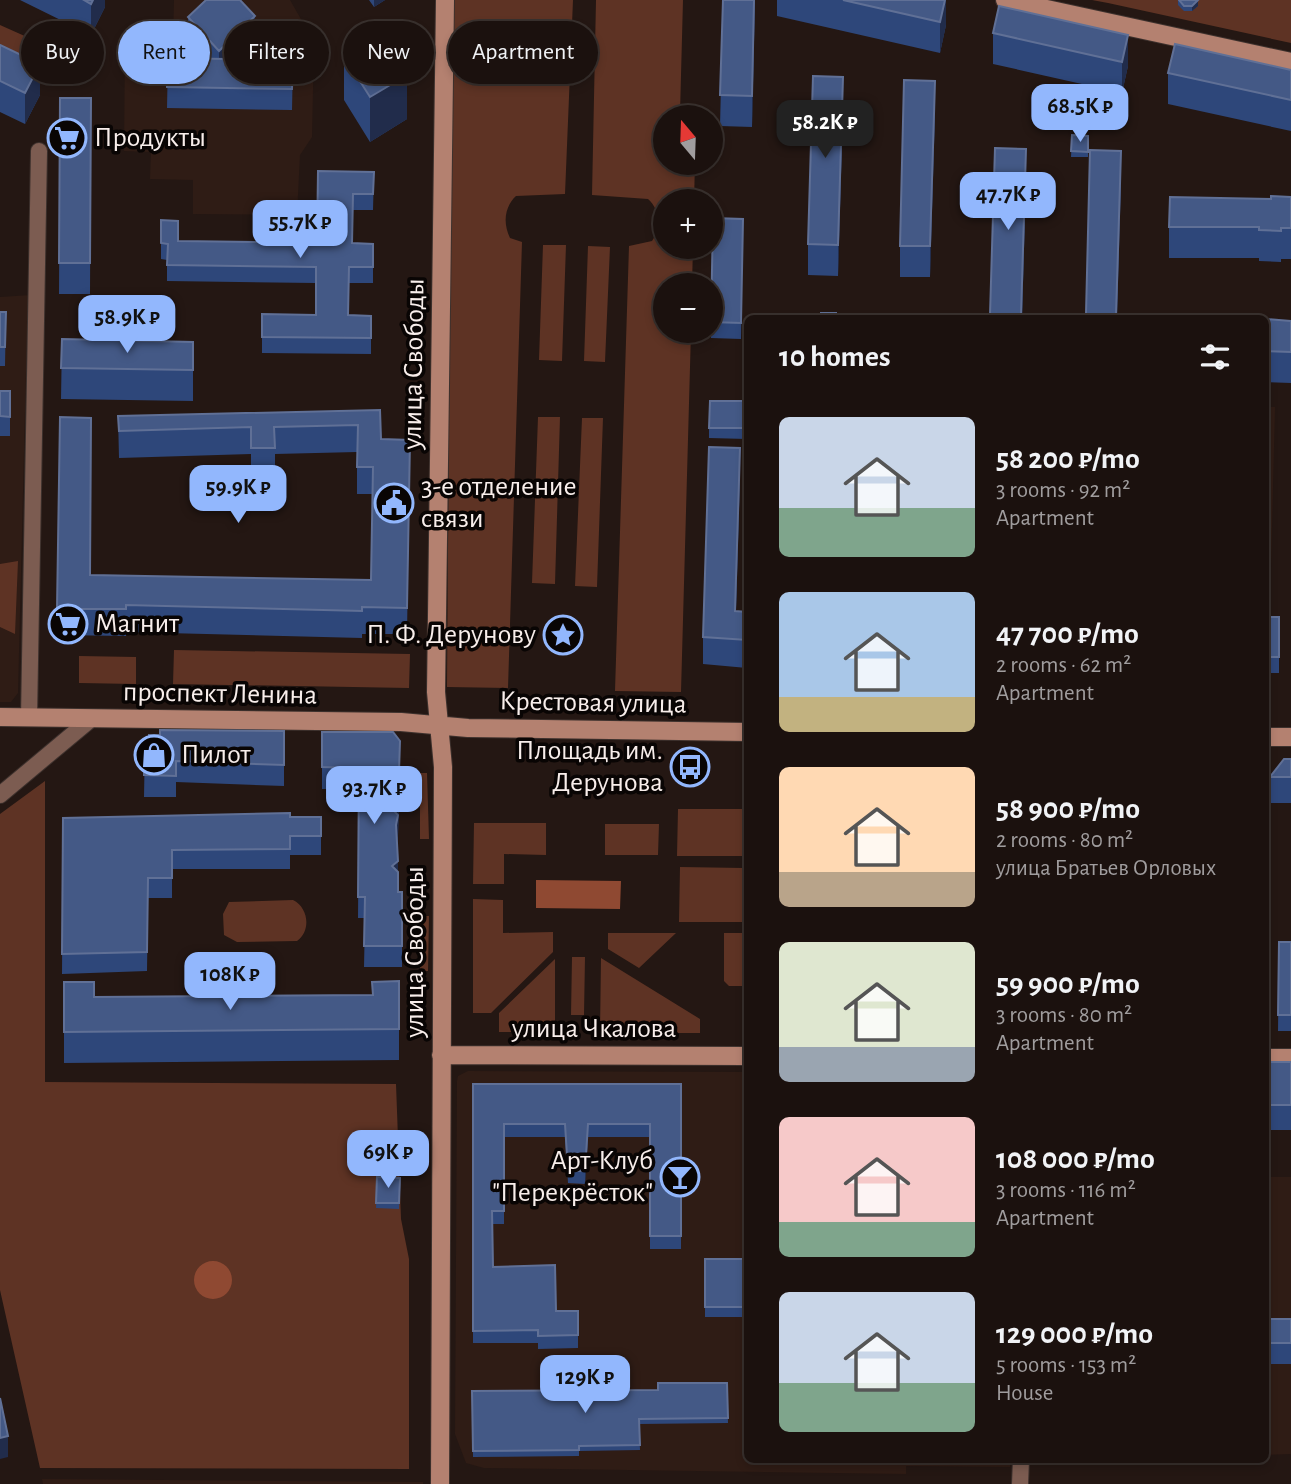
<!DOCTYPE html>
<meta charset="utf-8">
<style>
:root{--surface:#1b110e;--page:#241a17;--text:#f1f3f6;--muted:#a09d9e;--line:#39312e;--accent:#92b7fd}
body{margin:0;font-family:"Alegreya Sans",sans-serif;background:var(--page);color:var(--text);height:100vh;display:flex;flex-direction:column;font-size:26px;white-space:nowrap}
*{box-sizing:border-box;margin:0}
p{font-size:23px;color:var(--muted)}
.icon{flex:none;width:38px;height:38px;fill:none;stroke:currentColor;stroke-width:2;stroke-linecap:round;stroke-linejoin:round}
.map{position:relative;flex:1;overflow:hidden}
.side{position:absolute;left:744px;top:315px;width:525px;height:1148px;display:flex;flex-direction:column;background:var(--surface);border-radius:10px;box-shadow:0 4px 10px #0003,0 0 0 2px var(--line)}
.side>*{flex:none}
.banner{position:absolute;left:21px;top:21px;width:618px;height:63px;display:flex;gap:14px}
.needle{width:46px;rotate:341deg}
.controls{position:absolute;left:653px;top:105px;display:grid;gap:14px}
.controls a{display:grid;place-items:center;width:70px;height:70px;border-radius:50%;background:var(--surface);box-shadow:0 4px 10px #0003,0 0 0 2px var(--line);font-size:35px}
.price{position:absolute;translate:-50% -60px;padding:0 16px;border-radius:14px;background:var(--accent);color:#111;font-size:23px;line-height:46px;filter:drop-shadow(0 2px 4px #0008)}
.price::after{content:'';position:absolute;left:50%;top:42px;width:21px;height:16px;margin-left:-10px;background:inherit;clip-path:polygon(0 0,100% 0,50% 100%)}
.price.on{background:#222;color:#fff}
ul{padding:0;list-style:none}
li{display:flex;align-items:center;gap:21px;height:175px;padding:0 35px}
li span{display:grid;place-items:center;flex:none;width:196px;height:140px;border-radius:10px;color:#555}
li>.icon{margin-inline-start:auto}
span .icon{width:84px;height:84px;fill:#fffc;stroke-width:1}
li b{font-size:30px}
h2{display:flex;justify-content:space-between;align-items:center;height:84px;padding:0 35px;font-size:30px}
.chip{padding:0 24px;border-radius:32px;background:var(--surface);box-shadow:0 4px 10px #0003,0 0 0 2px var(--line);font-size:24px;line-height:63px}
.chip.on{background:var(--accent);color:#111}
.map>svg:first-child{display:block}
.built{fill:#2f1c15}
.green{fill:#5e3324}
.water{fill:#8f4932}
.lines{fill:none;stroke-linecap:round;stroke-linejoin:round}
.street-casing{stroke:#3d312d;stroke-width:18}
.secondary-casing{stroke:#3d312d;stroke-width:20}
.street{stroke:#7c5c51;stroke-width:16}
.secondary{stroke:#b48170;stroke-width:18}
.wall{fill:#2e477a}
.shaded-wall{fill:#212c4b}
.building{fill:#445986;stroke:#607096;stroke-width:2}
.labels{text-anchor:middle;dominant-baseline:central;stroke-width:7;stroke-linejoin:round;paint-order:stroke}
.poi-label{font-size:28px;fill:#f8eeeb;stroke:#090504;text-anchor:start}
.street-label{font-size:28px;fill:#f8eeeb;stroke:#090504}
</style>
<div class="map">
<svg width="1291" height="1484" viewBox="0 0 1291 1484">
<rect width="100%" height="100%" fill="#241713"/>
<path class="built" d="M174 0H290L314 42 312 137 300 155 297 215 193 214V180L150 179 151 152 124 151 125 40H173Z
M31 295 27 331 18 693 11 702H0V297Z
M1265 407H1275L1271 568H1265Z
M468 1071 747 1072V1460H1010V1467L906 1466V1474L484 1468 466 1463 455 1434 457 1081 458 1076Z
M1265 1177H1291V1454L1265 1455Z
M42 1479 423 1482V1484H43Z"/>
<path class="green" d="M452 0H573L565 194 516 196C504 207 503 224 510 238L522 242 508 688 447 687Z
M596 0H683L680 113 697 114V117H665V163H695L694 201H665V247H693L692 285H665V331H691L681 692 615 691 629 246 652 241C661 229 660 209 648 199L592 195Z
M1092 0H1291V43L1108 3Z
M0 25 65 54 69 59 68 68 57 73 0 49Z
M543 245H566L562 361 539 360Z
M588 246 610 247 605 362 584 361Z
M538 417H560L555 584 532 583Z
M582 418H603L597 587 575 586Z
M18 561 15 634 0 627V564Z
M174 650 410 654 409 688 173 684Z
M79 656 136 657V684L79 683Z
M420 773H427L429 839H420Z
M45 781V1082L396 1084 401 1219 409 1259V1469L40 1468 0 1290V814Z
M678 809H744V856H677Z
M474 823H546V855L504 854V884H473Z
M605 824H659L658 855H605Z
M680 867 744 868 743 922H679Z
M473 899 503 900V933L553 932V952L491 1013H473Z
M293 900C309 908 311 931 297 941L237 942 224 935 223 914 229 902Z
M420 916H429L428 971H420Z
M608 933H676L639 968 608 949Z
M724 933H744L743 986H729L724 981Z
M572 957H585L584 1015H571Z
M601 958 700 1019V1033H600Z
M555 959V1032H499V1013Z"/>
<path class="water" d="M536 880 621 881 620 909 536 908Z
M194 1280a19 19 0 1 1 38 0a19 19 0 1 1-38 0Z"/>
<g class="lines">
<defs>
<path id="street" d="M29 718 39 151
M0 795 91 719
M1020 1484 1021 1460"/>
<path id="secondary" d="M1005 0 1291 62
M0 717 401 722 468 728 747 732
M1265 737H1291
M441 1055 747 1056
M1265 1058H1291
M440 1484 443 767 436 692 445 0"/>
</defs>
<use href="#street" class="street-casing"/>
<use href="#secondary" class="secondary-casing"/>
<use href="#street" class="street"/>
<use href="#secondary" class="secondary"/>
</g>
<path class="wall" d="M20 0H105V7L91 35Z
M369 0H385L374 7Z
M723 0H755L752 127 720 126Z
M777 0H946V25L940 53 777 16Z
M1178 0H1198V6L1192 11H1184L1178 5Z
M999 6 1128 66 1122 93 993 64V33Z
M188 17 255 37 232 59 293 60 292 110 167 108 168 58 206 59 188 39Z
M0 45 40 95 25 124 0 112Z
M344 56 407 119 370 142 344 100Z
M1291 70V131L1168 104V73Z
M60 98H91L90 294H59Z
M843 108 838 276 808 275V244Z
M935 112 930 277H900V246Z
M1072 135 1088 136V157H1071Z
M995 148 1026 180 1022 318H990Z
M1090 150 1121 182 1117 318H1086Z
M318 171 374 172 373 210H353L352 243 373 244V283H349L348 315 371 316V354L262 353V314L316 315V283L167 281V260L161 259V220L178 241 317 243Z
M1291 197V259H1281V262L1259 261V258H1169V227L1271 199Z
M713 218 743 219 741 339 711 338Z
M0 312H6L5 366H0Z
M1265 322 1291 352V383L1265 382Z
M62 339 193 342V401L61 399Z
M0 391H10V436H0Z
M747 401V439L709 438V428Z
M380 410 381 439 410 440 407 634H362V638L126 632V636L57 635 60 417 90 575 371 580 373 494H357V452L275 454V475H251V454L119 458 118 416Z
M740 476 736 611 747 612V668L703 664V637Z
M1265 617H1279V673H1265Z
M284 731V786L176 782V797H144L145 742Z
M322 732 400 762 398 836 397 843 398 892H402V967H364L365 918H358L359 789H322Z
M1291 759V803H1270V777Z
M321 817V855H290V869H172V898H148L147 971 62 974 63 818Z
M1279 942H1291V1031H1278Z
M399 981V1060L64 1063V982L94 997 372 995Z
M1265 1062H1291V1130H1265Z
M473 1084H681V1249H650V1137H588L585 1184 568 1183 565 1137H504V1224H492L493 1267 556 1311H578V1348L538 1349V1343H473Z
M377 1177 400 1178 399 1209 376 1208Z
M705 1259H747V1317H705Z
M1265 1319H1291V1364H1265Z
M727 1383 728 1423 639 1424 640 1450 579 1451V1456L473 1457 472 1391 658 1390Z"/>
<path class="shaded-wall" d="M93 0H105V7L91 35V4Z
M374 0H385L374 7Z
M754 0H755L752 127V96Z
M945 0H946V25L940 53V22Z
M1198 1V6L1192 11V6Z
M255 16V37L219 72V51Z
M1128 35V66L1122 93V62Z
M40 64V95L25 124V93Z
M407 75V119L370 142V97Z
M843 77V108L838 276V245Z
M935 81V112L930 277V246Z
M1026 149V180L1022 318H1021Z
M1121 151V182L1116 318V315Z
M740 448V476L735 639V611Z
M400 741 398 836 396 847 392 809Z
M398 861V882L392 866Z
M588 1124V1137L585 1184V1171Z
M8 1436V1457L0 1459V1438Z"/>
<path class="building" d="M84 0H93L91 4Z
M206 0H240L255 16 219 51 188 17Z
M723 0H754L752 96 720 95Z
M843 0H945L940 22Z
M1179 0H1198L1192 6H1184Z
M999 6 1128 35 1122 62 993 33Z
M380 33 407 75 370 97 344 56Z
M1175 44 1291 70V100L1168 73Z
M0 45 40 64 25 93 0 81Z
M168 58 293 60 292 89 167 87Z
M813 76 843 77 838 245 808 244Z
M904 80 935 81 930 246H900Z
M60 98H91L90 263H59Z
M1072 135 1088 136V152L1071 151Z
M995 148 1026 149 1021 316 990 315Z
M1090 150 1121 151 1116 315 1086 314Z
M318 171 374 172 373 194H353L352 243 373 244V267H349L348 315 371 316V338L262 337V314L316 315V267L167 265 168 244 161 243V220L178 221V241L262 242V221L280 222 279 242 317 243Z
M1271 196 1291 197V228H1281V231L1259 230V227H1169L1170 197 1271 199Z
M713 218 743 219 741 323 711 322Z
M0 312H6L5 347H0Z
M821 313H836V318H821Z
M918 315 933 316V318H918Z
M1266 319 1291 321V352L1265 351Z
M62 339 193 342V370L61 368Z
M0 391H10V417L0 416Z
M710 401H747V428H709Z
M380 410 381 439 410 440 407 608 362 607V611L126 605V609H57L60 417 91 418 90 575 371 580 373 467H357L358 425 274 427 275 448H251V427L119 431 118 416Z
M709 447 740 448 735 611 747 612V640L703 637Z
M1265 617H1279V657H1265Z
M160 730 284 731V765L176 761V776L144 775 145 742H149V735H160Z
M322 732H393L400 741 398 802 392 809 398 815 396 825 398 861 392 866 398 872V892H402V946H364L365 897H358L359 768 322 767Z
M1284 759H1291V777H1270Z
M1265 762H1266V804H1265Z
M290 813V817H321V836H290V849L172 850V878H148L147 952 62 954 63 818Z
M1279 942H1291V1015H1278Z
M399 981V1029L64 1032V982H94V997L373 995 372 982Z
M1265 1062H1291V1105H1265Z
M473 1084H681V1236H650V1124H588L585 1171H568L565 1124H504V1211H492L493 1267 555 1265 556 1311H578V1335L538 1336V1330L473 1331Z
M377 1177 400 1178 399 1203H376Z
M705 1259H747V1307H705Z
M1265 1319H1291V1343H1265Z
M658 1383H727L728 1418 639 1419 640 1445 579 1446V1450L473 1451 472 1391 658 1390Z
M0 1398 8 1436 0 1438Z"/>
<defs>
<symbol id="supermarket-ring" viewBox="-11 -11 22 22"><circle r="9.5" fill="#090504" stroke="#92b7fd" stroke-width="1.5"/><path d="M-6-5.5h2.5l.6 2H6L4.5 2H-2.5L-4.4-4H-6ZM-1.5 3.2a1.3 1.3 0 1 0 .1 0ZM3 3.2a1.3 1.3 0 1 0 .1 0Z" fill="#92b7fd"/></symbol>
<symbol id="civic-ring" viewBox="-11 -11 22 22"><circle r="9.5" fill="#090504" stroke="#92b7fd" stroke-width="1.5"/><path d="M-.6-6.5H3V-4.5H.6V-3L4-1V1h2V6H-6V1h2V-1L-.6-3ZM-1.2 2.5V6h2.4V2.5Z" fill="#92b7fd"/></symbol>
<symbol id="sight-ring" viewBox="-11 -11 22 22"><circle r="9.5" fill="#090504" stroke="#92b7fd" stroke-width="1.5"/><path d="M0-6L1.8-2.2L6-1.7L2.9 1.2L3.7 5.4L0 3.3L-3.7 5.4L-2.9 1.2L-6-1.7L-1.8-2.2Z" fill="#92b7fd"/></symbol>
<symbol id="shop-ring" viewBox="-11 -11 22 22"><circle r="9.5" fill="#090504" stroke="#92b7fd" stroke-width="1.5"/><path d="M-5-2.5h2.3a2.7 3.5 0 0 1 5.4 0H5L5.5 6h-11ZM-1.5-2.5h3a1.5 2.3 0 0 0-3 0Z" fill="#92b7fd"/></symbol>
<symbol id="bus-ring" viewBox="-11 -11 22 22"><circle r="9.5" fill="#090504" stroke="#92b7fd" stroke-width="1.5"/><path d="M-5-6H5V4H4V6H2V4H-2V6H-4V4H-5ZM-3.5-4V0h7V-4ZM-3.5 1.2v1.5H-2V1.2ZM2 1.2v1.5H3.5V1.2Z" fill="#92b7fd"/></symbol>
<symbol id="bar-ring" viewBox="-11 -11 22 22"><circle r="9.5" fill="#090504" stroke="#92b7fd" stroke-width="1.5"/><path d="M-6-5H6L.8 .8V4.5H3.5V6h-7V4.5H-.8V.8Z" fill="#92b7fd"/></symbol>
</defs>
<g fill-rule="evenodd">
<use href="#supermarket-ring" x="45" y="116" width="44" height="44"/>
<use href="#civic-ring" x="372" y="481" width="44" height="44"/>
<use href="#supermarket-ring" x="46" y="602" width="44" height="44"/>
<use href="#sight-ring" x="541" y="613" width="44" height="44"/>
<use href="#shop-ring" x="132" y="733" width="44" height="44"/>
<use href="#bus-ring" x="668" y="745" width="44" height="44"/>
<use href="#bar-ring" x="658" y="1155" width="44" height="44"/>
</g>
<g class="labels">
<g class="poi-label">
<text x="94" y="138">Продукты</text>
<text x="421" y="487">3-е отделение<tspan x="421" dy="32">связи</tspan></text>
<text x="95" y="624">Магнит</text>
<text x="536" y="635" text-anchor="end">П. Ф. Дерунову</text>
<text x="663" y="751" text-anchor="end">Площадь им.<tspan x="663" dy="32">Дерунова</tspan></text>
<text x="181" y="755">Пилот</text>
<text x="653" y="1161" text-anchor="end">Арт-Клуб<tspan x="653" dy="32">"Перекрёсток"</tspan></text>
</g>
<g class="street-label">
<text transform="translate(414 364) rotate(-89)">улица Свободы</text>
<text transform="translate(220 694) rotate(1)">проспект Ленина</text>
<text transform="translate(593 703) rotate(1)">Крестовая улица</text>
<text transform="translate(415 952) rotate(-90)">улица Свободы</text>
<text x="594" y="1029">улица Чкалова</text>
</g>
</g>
</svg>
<div class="controls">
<a><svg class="needle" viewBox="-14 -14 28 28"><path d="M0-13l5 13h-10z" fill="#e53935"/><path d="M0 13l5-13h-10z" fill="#a09d9e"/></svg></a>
<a>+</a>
<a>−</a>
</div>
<b class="price" style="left:1080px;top:144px">68.5K ₽</b>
<b class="price on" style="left:825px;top:160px">58.2K ₽</b>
<b class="price" style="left:1008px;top:232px">47.7K ₽</b>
<b class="price" style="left:300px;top:260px">55.7K ₽</b>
<b class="price" style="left:127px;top:355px">58.9K ₽</b>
<b class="price" style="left:238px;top:525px">59.9K ₽</b>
<b class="price" style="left:374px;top:826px">93.7K ₽</b>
<b class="price" style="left:230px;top:1012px">108K ₽</b>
<b class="price" style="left:388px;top:1190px">69K ₽</b>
<b class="price" style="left:585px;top:1415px">129K ₽</b>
<div class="banner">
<a class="chip">Buy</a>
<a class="chip on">Rent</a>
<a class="chip">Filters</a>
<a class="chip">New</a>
<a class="chip">Apartment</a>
</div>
<section class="side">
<h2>10 homes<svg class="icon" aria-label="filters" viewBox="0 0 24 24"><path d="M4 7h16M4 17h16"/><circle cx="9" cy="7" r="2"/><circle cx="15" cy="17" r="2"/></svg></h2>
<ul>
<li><span style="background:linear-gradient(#c9d6e8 65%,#7fa58c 0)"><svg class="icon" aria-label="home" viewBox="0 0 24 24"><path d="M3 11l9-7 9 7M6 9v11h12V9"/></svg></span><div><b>58 200 ₽/mo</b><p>3 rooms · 92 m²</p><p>Apartment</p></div></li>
<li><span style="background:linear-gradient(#a9c7e8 75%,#c2b280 0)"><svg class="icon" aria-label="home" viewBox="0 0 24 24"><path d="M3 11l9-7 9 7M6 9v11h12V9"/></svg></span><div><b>47 700 ₽/mo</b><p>2 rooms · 62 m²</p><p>Apartment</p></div></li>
<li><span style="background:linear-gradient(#ffd9b3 75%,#b9a48a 0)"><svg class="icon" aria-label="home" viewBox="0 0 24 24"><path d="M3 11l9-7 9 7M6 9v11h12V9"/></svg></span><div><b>58 900 ₽/mo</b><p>2 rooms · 80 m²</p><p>улица Братьев Орловых</p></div></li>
<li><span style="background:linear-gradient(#dfe7d0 75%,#9aa5b1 0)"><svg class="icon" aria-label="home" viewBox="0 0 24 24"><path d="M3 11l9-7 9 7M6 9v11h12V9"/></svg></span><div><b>59 900 ₽/mo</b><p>3 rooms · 80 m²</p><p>Apartment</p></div></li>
<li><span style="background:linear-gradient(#f6c9c9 75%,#7fa58c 0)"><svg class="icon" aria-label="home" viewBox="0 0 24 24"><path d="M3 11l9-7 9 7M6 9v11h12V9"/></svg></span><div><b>108 000 ₽/mo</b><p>3 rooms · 116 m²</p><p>Apartment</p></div></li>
<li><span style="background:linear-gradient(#c9d6e8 65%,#7fa58c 0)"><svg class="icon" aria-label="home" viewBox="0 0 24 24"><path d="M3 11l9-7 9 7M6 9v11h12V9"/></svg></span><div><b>129 000 ₽/mo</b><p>5 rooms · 153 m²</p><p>House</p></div></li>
</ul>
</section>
</div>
